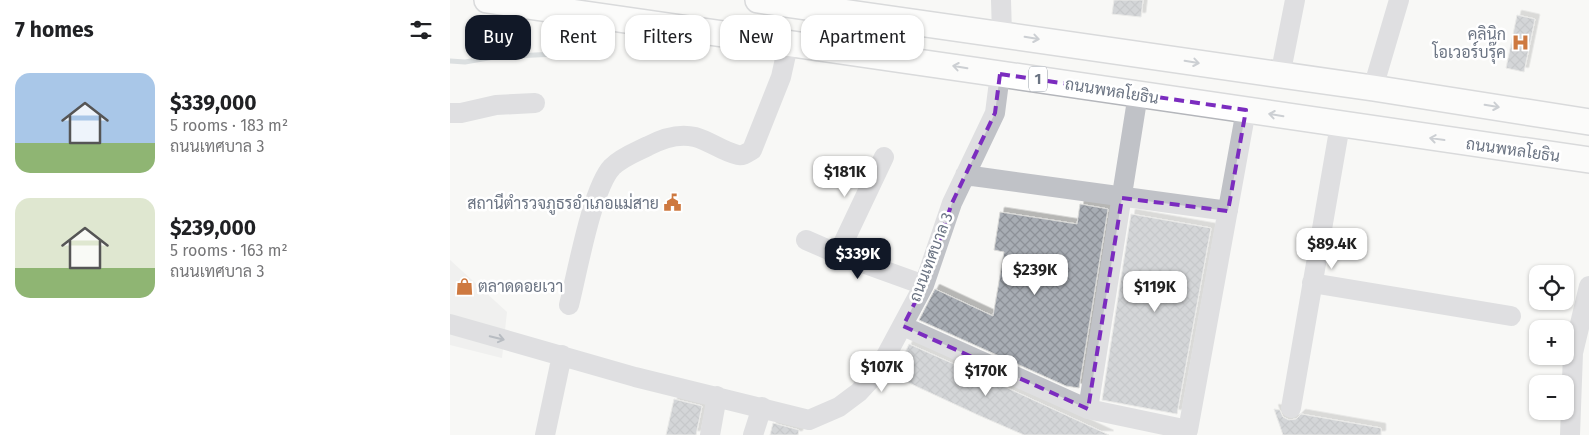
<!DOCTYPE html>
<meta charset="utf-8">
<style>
:root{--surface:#fff;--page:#f6f6f6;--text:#202124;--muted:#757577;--accent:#111827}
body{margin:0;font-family:"Fira Sans",Sarabun,sans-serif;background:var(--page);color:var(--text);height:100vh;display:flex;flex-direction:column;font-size:19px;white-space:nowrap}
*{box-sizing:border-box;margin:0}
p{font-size:16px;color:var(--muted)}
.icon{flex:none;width:28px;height:28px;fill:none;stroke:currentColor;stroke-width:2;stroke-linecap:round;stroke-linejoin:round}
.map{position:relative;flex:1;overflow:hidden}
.details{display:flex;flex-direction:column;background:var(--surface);width:450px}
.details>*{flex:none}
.hud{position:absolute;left:15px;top:15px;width:475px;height:45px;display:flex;gap:10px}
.tools{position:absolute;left:1079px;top:265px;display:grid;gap:10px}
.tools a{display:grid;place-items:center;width:45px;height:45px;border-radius:10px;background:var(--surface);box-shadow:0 1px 4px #0004;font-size:25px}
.price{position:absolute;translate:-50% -42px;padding:0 11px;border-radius:10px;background:#fff;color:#222;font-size:16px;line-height:32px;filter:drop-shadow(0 1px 2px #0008)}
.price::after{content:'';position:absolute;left:50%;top:30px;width:15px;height:11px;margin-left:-8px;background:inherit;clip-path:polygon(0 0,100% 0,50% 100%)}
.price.selected{background:var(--accent);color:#fff}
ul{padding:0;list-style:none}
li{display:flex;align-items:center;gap:15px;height:125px;padding:0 15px}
li span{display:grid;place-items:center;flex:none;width:140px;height:100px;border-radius:15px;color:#555}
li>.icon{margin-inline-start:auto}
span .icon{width:60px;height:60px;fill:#fffc;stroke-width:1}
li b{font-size:21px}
h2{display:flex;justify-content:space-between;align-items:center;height:60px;padding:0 15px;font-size:21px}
.pill{padding:0 18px;border-radius:15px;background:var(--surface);box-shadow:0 1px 4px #0004;font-size:18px;line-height:45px}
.pill.selected{background:var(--accent);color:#fff}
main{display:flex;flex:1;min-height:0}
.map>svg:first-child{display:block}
.built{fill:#e6e7e6}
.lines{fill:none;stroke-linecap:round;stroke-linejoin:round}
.stream{stroke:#b9c1c6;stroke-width:5}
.building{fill:url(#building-cross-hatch);stroke:#dadad8;filter:url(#shadow)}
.major-casing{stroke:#b4b6bb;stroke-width:28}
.minor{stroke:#c0c2c7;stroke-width:20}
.major{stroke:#fff;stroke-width:25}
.oneway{stroke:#979ea8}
.oneway2{stroke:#6b7483}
.marked{fill:none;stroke:#7b2cbf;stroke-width:4;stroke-dasharray:10 6;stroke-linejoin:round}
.labels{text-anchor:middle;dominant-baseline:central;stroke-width:5;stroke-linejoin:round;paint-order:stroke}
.shield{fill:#fff;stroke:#979ea8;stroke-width:1}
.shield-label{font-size:15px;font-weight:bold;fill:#6b7483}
.poi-label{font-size:16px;fill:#6b7483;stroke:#fff;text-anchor:end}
.street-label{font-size:16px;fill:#6b7483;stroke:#fff}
</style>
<main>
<section class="details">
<h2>7 homes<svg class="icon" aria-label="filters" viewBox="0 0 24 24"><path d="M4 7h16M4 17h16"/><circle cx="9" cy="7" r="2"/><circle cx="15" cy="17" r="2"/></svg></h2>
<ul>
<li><span style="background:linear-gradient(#a9c7e8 70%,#8fb573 0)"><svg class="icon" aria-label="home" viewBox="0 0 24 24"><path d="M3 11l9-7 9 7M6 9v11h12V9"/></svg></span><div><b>$339,000</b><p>5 rooms · 183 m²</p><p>ถนนเทศบาล 3</p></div></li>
<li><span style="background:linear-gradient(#dfe7d0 70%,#8fb573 0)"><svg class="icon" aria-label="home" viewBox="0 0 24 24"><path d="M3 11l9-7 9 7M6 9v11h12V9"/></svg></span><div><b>$239,000</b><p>5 rooms · 163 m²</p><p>ถนนเทศบาล 3</p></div></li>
</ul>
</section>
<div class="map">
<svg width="1139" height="435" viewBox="0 0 1139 435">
<defs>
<pattern id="building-cross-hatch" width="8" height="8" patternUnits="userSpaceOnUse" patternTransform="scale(1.25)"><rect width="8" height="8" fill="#a8adb4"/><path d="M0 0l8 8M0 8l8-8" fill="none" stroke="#8d9198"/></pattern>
<filter id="shadow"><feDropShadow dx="4.5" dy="-4.5" stdDeviation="0" flood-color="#0004"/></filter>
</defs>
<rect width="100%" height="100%" fill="#f8f8f6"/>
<path class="built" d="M0 260 57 312 52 358 0 345Z"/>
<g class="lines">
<path class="stream" d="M0 61 15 62 44 57 129 53 139 41"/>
</g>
<path class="building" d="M664 0H693L691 17 662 14Z
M1067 15 1085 19 1074 72 1056 68Z
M630 204 658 209 629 388 616 386 469 320 485 289 543 316 554 252 544 250 550 212 627 224Z
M681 214 761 228 727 414 652 400Z
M459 344 551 385 659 435H574L528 415 444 376Z
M224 399 252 406 246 435H216Z
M824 409 830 410 833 417 839 420 846 419 851 414 931 428V435H833Z
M323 423 349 430 348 435H320Z"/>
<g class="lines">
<defs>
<path id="major" d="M37 0C405 50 771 109 1139 160
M308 0 923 88 1139 122"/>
</defs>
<use href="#major" class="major-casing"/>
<path class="minor" d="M551 0 552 34
M830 76 845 0
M923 88 949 0
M0 113H11L46 105 85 103
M515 175 778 211
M356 240 388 254 474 285
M388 254 434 157
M862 283 1061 316
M119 305C127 274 142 188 162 167 172 157 186 152 198 146 213 138 229 133 245 137 260 141 273 152 288 155 293 156 297 153 302 150L331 77 339 41
M0 324 185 377 359 420 389 407 409 392 422 378 437 354 474 285 502 203 545 113 550 74
M453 326 638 409 738 430 796 110
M841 408 890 125
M638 409 688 94
M95 435 112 355
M260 435 267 396
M303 435 312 407
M1120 435 1123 353 1139 286"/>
<use href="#major" class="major"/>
</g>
<defs><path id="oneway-shaft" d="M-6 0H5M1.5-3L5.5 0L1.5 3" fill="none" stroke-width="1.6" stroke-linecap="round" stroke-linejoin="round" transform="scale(1.25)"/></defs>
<g class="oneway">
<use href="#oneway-shaft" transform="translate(582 38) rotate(9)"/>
<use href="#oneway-shaft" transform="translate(742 62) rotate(9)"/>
<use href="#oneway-shaft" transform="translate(510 67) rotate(-171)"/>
<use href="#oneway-shaft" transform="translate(1042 106) rotate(9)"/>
<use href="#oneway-shaft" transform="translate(826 115) rotate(-171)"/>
<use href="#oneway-shaft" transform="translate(987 139) rotate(-172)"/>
</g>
<use class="oneway2" href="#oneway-shaft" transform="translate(47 338) rotate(14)"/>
<path d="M0 0H1139V435H0ZM550 74 796 110 778 211 672 198 638 409 453 326 474 285 502 203 545 113Z" fill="#f8f8f6" fill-opacity=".55" fill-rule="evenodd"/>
<path class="marked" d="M550 74 796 110 778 211 672 198 638 409 453 326 474 285 502 203 545 113Z"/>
<defs>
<symbol id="hospital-bare" viewBox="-9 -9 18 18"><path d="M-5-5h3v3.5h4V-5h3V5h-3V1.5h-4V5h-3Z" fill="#ce7940" stroke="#fff" stroke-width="2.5" paint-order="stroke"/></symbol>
<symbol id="civic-bare" viewBox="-9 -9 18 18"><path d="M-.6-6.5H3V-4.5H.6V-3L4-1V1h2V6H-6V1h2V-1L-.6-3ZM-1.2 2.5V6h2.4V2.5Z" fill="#ce7940" stroke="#fff" stroke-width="2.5" paint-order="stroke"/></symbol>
<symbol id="shop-bare" viewBox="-9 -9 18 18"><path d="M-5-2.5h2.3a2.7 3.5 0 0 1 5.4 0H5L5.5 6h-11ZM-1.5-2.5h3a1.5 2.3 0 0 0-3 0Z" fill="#ce7940" stroke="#fff" stroke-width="2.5" paint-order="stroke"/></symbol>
</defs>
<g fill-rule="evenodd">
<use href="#hospital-bare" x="1058" y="30" width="25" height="25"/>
<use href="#civic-bare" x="210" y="190" width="25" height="25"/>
<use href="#shop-bare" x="2" y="274" width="25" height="25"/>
</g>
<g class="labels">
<rect class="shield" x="579" y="66.5" width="18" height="25" rx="4"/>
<g class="shield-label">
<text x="588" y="79">1</text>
</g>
<g class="poi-label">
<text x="1056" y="34">คลินิก<tspan x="1056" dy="18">โอเวอร์บรุ๊ค</tspan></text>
<text x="209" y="203">สถานีตำรวจภูธรอำเภอแม่สาย</text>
<text x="28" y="286" text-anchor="start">ตลาดดอยเวา</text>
</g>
<g class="street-label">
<text transform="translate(662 91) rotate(9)">ถนนพหลโยธิน</text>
<text transform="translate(1063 150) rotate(8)">ถนนพหลโยธิน</text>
<text transform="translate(481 257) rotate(-69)">ถนนเทศบาล 3</text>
</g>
</g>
</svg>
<div class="tools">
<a><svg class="icon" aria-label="locate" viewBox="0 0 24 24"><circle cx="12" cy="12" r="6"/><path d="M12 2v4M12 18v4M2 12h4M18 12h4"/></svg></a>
<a>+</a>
<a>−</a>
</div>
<b class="price" style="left:395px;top:198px">$181K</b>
<b class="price" style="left:882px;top:270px">$89.4K</b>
<b class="price selected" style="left:408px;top:280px">$339K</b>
<b class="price" style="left:585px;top:296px">$239K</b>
<b class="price" style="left:705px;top:313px">$119K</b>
<b class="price" style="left:432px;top:393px">$107K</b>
<b class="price" style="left:536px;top:397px">$170K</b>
<div class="hud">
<a class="pill selected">Buy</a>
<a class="pill">Rent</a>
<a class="pill">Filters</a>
<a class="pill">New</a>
<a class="pill">Apartment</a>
</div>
</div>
</main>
